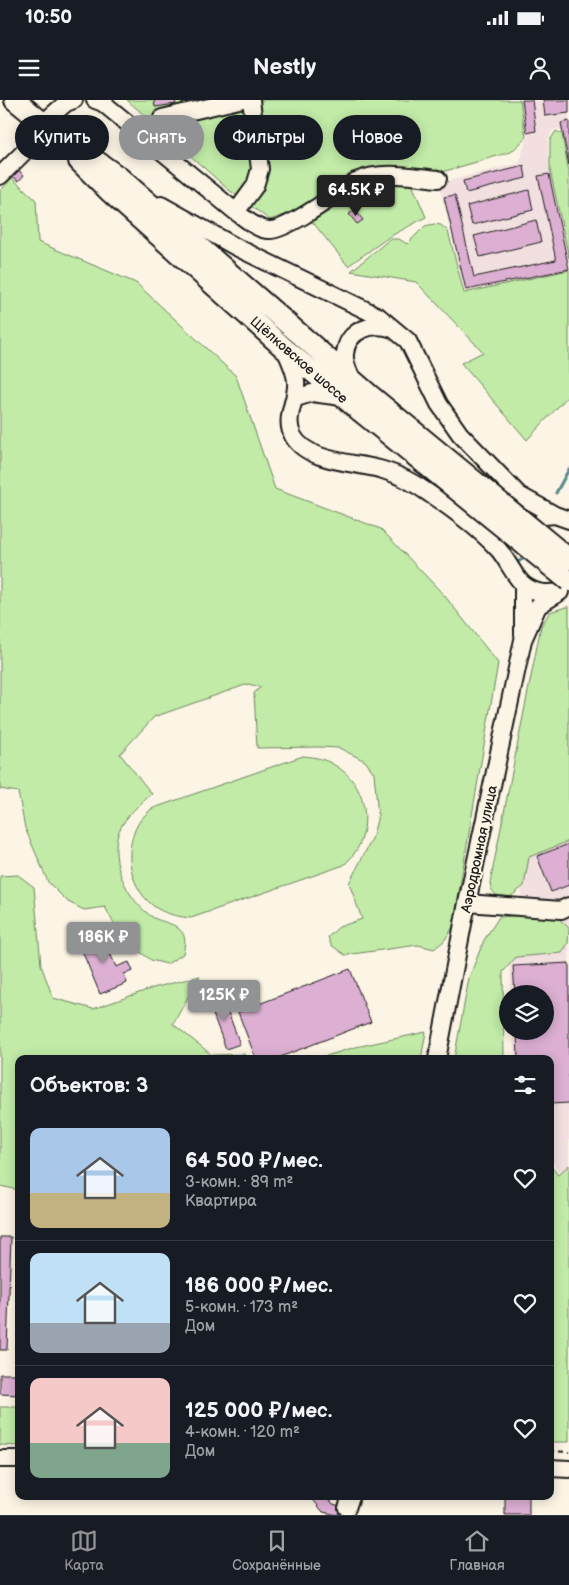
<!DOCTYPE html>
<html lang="ru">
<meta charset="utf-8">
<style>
:root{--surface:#171b24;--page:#20242c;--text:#f1f3f6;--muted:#9ea1a6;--line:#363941;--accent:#919294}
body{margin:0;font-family:"Balsamiq Sans",sans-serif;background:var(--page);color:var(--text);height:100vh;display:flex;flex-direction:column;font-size:19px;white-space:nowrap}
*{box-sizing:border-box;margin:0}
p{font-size:16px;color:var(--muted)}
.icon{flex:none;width:28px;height:28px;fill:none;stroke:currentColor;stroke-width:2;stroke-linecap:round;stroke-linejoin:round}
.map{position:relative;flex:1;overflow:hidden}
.side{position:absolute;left:15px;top:955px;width:539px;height:445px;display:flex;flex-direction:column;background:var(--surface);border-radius:10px;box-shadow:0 2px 12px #0003}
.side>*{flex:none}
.top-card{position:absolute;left:15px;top:15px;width:540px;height:45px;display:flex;gap:10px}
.fabs{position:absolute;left:499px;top:885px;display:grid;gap:10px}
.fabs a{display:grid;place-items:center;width:55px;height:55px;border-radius:50%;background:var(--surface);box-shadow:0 2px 12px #0003;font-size:25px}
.price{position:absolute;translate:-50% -42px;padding:0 11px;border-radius:5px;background:var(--accent);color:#fff;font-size:16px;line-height:32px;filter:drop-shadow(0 1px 2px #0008)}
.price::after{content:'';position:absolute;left:50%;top:30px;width:15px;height:11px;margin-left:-8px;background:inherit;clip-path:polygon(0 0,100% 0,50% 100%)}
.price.selected{background:#222;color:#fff}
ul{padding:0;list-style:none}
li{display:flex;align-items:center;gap:15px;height:125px;padding:0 15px}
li+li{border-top:1px solid var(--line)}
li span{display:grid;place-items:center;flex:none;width:140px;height:100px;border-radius:10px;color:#555}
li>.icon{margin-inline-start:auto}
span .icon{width:60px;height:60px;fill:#fffc;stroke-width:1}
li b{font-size:21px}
h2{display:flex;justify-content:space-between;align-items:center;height:60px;padding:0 15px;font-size:21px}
.pill{padding:0 18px;border-radius:22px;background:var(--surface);box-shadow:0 2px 12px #0003;font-size:18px;line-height:45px}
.pill.selected{background:var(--accent);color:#fff}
.status{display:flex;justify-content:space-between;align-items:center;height:35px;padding:0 25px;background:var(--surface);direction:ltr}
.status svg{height:14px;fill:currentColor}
header{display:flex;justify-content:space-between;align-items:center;height:65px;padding:0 15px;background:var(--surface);font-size:22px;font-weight:700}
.menu{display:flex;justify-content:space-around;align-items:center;height:70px;border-top:1px solid var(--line);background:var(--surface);font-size:14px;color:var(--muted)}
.menu a{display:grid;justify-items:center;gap:2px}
.menu .selected{color:var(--accent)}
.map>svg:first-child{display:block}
.built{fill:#f2e0e0}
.green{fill:#c1eba7;stroke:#6e8462}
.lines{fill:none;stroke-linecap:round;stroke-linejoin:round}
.stream{stroke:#57878f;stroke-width:3}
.building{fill:#dcafd3;stroke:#1c1c1c}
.minor-casing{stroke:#1c1c1c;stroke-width:20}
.major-casing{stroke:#1c1c1c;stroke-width:24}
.path{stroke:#1c1c1c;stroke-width:2;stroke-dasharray:5 4;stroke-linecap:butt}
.minor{stroke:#fcf5e5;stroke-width:16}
.major{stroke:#fcf5e5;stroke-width:20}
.major-bridge-casing{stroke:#1c1c1c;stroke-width:24;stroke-linecap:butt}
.major-bridge{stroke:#fcf5e5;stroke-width:20}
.labels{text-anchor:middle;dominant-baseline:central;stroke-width:4;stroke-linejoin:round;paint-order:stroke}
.street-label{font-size:14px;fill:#1c1c1c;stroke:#fcf5e5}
</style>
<div class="status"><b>10:50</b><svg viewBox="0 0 49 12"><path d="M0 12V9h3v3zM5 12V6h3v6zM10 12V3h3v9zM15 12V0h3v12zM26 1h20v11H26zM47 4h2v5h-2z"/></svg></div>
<header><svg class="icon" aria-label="menu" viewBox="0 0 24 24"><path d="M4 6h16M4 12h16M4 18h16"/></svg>Nestly<svg class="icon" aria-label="person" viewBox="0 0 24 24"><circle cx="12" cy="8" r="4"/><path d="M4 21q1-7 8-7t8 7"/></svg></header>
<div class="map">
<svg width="569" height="1415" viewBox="0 0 569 1415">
<rect width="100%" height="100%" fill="#fcf5e5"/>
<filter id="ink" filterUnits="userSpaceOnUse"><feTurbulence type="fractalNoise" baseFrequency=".02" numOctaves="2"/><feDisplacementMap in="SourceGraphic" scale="10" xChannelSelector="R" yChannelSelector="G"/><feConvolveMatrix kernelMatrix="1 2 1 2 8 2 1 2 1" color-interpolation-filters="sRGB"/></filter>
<g filter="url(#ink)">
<path class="built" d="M521 0H569V70L561 29 553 30 548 39 549 70 569 161V169L465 192 439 83 519 63 527 38Z
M569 740V1077L563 1078 550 1058V959H515L513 931H545V894H511L510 866 527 756Z"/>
<path class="green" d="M127 0H520L526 38 511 52 435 74 412 84 426 117 389 137 348 166 302 109 270 120 229 90Z
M556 31 562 34 569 72V158L550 70V40Z
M12 78 36 100 38 142 136 183 236 276 275 389 381 429 444 495 498 563 453 827 444 841 434 849 418 845 345 855 331 845 328 837 339 827 362 819 349 783 372 739 378 716 374 673 365 661 339 648 319 647 257 648 254 593 261 587 248 584 154 617 120 654 152 694C140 704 126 715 119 731 108 761 128 802 154 818 162 822 173 823 179 829 187 835 185 845 183 854L167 864 151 860 122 839 105 807 84 810 68 802 48 782 25 728 18 692 0 689V91Z
M434 124 441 125 448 131 464 193 569 170V295L527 340 461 263 483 252 416 182 351 171 390 139H399L407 144 425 126Z
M566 507H569V741L529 757 524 786 510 797 496 795 491 789 490 783 541 526 550 512Z
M303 656C315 657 326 659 336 666 365 683 373 723 356 751 353 756 348 761 344 765L191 818C180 817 169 815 158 809 130 792 122 752 138 724 141 718 147 714 151 709Z
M18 775 34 787 41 865 53 898 93 909 153 888 200 876 173 924 212 955 244 954 248 959H19V1090L0 1086V776Z
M526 815 558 818 569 828 568 843 562 853 516 857 503 872 504 959H454L469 878 484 840 499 817Z
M426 932 421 959H316L356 947Z
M550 1065 558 1075 569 1065V1342H550Z
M0 1307H19V1346L0 1345Z"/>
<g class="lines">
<path class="stream" d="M556 393 569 369
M516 463 528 456"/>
</g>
<path class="building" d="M154 0H175L176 4 155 7Z
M522 0H532L536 31 527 33Z
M543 0H569V13L545 16Z
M569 21V65L561 23Z
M305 25 307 38 299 39 297 26Z
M12 65 24 75 19 81 11 75Z
M524 66 526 78 466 93 463 81Z
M549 74 569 169 466 190 444 97 455 95 474 177 556 160 538 76Z
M529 90 533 110 472 125 467 106Z
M355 110 363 120 357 124 349 114Z
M536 120 541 142 480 157 474 136Z
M569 744V785L551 792 537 756Z
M101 832 116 867 129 862 133 871 124 874 127 883 100 894 78 841Z
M569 863V1003L550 1004V959H518L517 931H545V894H515L513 866Z
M350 869 371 922 275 959H256L238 912Z
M222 896 240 944 226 949 208 901Z
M0 1137H11L7 1250H0Z
M0 1274H19V1295L0 1294Z
M310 1396H327L333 1404 340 1406 338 1415 323 1412Z
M505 1396H529V1415H505Z"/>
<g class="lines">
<defs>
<path id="minor" d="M95 0 103 3 236 112C245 118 257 130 269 130 287 131 339 92 356 81 382 70 410 76 438 79
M162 18 239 0
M0 76 32 44 43 23 66 3 74 0
M161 105 236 147 378 216 408 241 439 304 460 334 519 395 555 415
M236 112 255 86 260 69 251 0
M285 249C289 259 295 270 296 281 298 300 283 317 293 336 308 363 357 362 383 370 400 375 416 384 430 394 454 410 478 428 498 449 507 459 515 478 524 485 536 494 547 494 560 492
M352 280C349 272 344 263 345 254 347 229 373 222 393 229
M296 298 312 293 342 297
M544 416 555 415 569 420
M523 535V484
M467 803 561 810 569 806
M437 959 467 803 523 540 538 506 560 492
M0 1359H19
M550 1368 569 1369
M347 1408 351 1396"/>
<path id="major" d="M15 0 43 23 120 78 372 297
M79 61 109 91 285 249 360 311"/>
</defs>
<use href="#minor" class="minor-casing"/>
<use href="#major" class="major-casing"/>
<path class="path" d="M550 1351 569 1352"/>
<use href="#minor" class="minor"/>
<use href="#major" class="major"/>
<defs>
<path id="major-bridge" d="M372 297 569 459
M360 311 569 481"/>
</defs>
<use href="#major-bridge" class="major-bridge-casing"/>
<use href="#major-bridge" class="major-bridge"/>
</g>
</g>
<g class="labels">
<g class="street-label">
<text transform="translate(299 260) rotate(41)">Щёлковское шоссе</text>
<text transform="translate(479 749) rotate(-78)">Аэродромная улица</text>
</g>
</g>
</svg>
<div class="fabs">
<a><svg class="icon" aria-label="layers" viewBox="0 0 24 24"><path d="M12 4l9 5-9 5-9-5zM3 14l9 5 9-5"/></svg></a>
</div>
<b class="price selected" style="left:356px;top:117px">64.5K ₽</b>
<b class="price" style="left:103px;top:864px">186K ₽</b>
<b class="price" style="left:224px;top:922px">125K ₽</b>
<div class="top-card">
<a class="pill">Купить</a>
<a class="pill selected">Снять</a>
<a class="pill">Фильтры</a>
<a class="pill">Новое</a>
</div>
<section class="side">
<h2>Объектов: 3<svg class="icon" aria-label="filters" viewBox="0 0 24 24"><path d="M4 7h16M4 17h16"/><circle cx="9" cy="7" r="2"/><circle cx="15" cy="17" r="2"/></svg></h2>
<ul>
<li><span style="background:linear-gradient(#a9c7e8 65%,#c2b280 0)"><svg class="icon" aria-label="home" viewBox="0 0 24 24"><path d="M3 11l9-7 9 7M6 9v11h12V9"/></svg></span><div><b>64 500 ₽/мес.</b><p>3-комн. · 89 m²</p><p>Квартира</p></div><svg class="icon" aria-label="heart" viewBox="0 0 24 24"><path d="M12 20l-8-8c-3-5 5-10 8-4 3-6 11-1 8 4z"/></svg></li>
<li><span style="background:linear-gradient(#bfe0f5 70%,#9aa5b1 0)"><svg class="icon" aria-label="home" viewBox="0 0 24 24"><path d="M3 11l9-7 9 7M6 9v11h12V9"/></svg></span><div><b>186 000 ₽/мес.</b><p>5-комн. · 173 m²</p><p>Дом</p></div><svg class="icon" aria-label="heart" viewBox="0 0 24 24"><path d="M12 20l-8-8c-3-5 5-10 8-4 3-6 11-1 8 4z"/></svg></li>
<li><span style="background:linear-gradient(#f6c9c9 65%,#7fa58c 0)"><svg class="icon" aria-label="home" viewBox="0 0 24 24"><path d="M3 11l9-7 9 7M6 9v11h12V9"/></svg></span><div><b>125 000 ₽/мес.</b><p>4-комн. · 120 m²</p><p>Дом</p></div><svg class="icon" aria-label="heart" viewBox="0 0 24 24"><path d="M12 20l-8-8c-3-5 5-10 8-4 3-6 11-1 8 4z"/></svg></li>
</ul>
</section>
</div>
<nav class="menu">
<a class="selected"><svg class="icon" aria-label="map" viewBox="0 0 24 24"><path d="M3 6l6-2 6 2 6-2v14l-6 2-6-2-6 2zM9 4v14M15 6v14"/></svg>Карта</a>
<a><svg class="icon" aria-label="saved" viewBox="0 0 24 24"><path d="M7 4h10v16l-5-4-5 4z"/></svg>Сохранённые</a>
<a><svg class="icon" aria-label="home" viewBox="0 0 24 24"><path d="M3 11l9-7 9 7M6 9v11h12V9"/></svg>Главная</a>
</nav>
